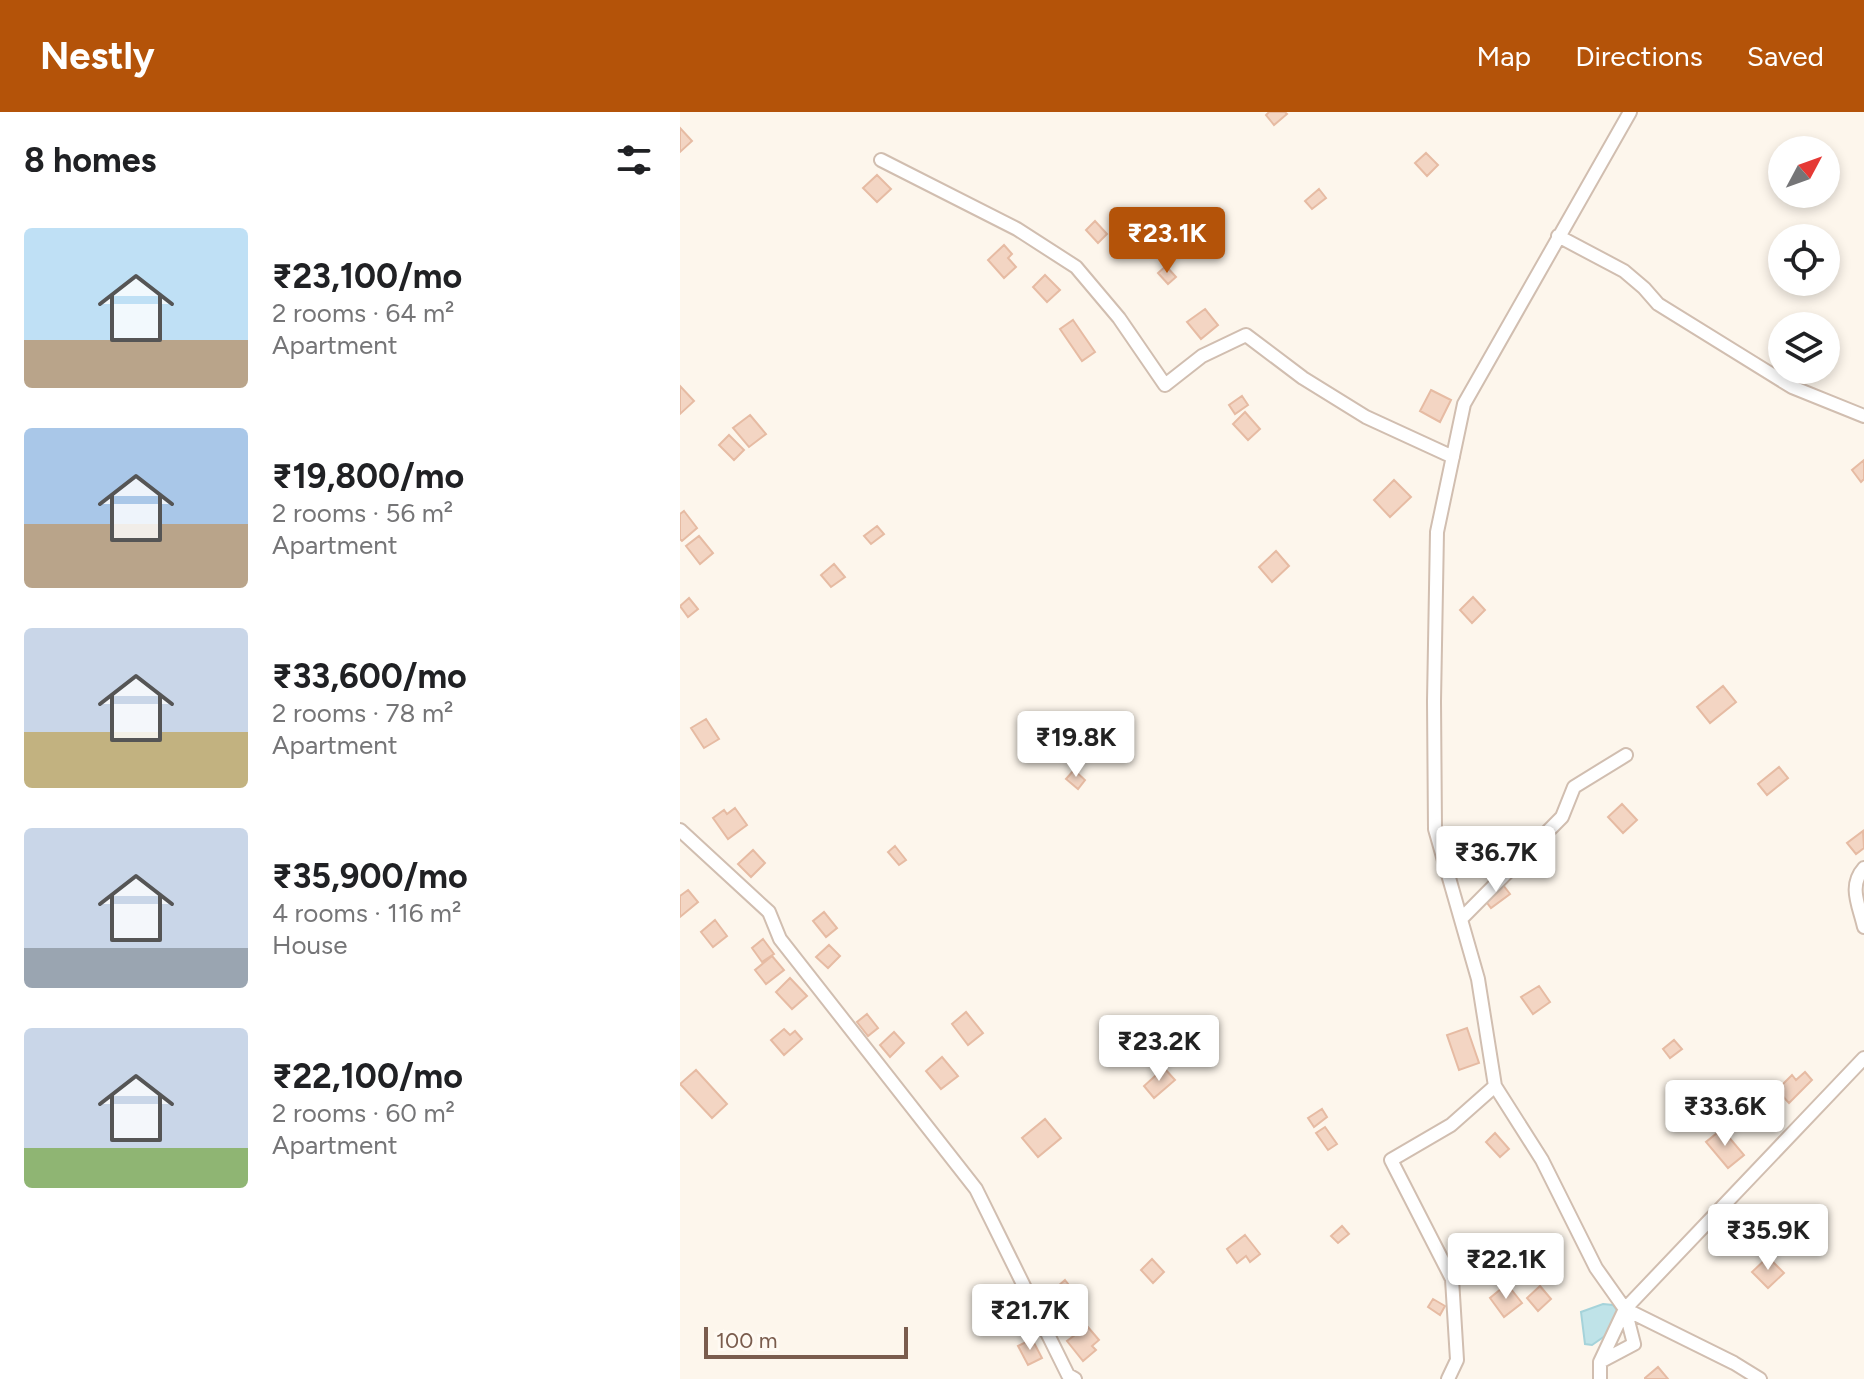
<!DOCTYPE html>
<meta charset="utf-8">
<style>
:root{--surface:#fff;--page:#f6f6f6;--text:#202124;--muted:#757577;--accent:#b45309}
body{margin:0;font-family:Figtree,sans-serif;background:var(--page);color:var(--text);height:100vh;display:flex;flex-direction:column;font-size:30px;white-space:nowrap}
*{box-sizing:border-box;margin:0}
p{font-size:26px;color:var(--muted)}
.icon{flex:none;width:44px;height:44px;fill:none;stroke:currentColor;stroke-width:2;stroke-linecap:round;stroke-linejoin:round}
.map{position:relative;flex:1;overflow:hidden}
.panel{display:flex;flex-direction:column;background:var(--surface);width:680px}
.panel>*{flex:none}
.needle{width:52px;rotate:49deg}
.tools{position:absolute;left:1088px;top:24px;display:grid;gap:16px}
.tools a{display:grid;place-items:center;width:72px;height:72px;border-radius:50%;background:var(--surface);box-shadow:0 4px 12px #0003;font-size:40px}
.scale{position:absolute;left:24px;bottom:20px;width:204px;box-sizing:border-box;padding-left:8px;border:4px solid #7a5c4d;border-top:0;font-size:22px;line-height:28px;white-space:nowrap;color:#7a5c4d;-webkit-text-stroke:6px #fffaf3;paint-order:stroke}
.price{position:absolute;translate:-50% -68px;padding:0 18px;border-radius:8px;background:#fff;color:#222;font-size:26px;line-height:52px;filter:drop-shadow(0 2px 4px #0008)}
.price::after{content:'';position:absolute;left:50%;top:48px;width:24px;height:18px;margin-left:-12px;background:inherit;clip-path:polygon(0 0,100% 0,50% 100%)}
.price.current{background:var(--accent);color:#fff}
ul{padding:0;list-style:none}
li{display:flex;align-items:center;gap:24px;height:200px;padding:0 24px}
li span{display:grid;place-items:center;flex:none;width:224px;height:160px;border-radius:8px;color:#555}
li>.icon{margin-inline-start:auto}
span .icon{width:96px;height:96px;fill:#fffc;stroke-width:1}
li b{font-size:34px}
h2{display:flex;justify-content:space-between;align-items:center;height:96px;padding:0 24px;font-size:34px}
header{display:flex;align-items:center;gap:48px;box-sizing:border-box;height:112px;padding:0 40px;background:var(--accent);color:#fff}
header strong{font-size:38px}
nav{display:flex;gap:44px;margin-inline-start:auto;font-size:28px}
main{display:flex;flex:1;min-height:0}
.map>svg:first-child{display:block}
.water{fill:#bfe3e8;stroke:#a5d3da;stroke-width:2}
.building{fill:#f3d5c3;stroke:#e6bba3;stroke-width:2}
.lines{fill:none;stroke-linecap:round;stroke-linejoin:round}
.street-casing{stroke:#d1beb0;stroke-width:16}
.street{stroke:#fff;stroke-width:12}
</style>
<header>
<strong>Nestly</strong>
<nav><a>Map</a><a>Directions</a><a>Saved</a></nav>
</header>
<main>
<section class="panel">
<h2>8 homes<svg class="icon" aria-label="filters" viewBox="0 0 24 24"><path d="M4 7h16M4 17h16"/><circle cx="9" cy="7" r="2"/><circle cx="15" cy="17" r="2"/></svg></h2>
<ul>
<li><span style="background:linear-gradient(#bfe0f5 70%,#b9a48a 0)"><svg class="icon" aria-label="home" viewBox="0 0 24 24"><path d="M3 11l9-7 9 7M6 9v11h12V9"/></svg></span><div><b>₹23,100/mo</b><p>2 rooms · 64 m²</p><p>Apartment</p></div></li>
<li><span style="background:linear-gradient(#a9c7e8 60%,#b9a48a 0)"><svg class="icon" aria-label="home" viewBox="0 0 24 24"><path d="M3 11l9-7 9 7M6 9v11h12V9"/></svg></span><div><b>₹19,800/mo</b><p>2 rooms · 56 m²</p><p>Apartment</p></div></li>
<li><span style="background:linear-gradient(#c9d6e8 65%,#c2b280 0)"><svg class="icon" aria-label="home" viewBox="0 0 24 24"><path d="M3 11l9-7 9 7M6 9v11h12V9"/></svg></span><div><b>₹33,600/mo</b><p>2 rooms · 78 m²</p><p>Apartment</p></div></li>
<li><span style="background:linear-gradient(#c9d6e8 75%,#9aa5b1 0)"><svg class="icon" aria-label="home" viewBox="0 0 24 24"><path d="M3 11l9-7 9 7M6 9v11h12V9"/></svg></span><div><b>₹35,900/mo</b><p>4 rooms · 116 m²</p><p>House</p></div></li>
<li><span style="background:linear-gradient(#c9d6e8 75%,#8fb573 0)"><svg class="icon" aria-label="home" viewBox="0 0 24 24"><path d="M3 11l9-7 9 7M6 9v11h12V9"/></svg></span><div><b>₹22,100/mo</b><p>2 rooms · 60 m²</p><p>Apartment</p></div></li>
</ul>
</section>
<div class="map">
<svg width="1184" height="1267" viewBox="0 0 1184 1267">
<rect width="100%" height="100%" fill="#fdf6ec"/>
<path class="water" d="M923 1192 933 1193 938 1199 941 1207 932 1219 912 1233 905 1232 901 1200Z"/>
<path class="building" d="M589 0H605L607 2 594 13 586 3Z
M0 16 12 29 0 40Z
M746 41 758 53 747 64 735 51Z
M197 63 211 77 197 90 183 76Z
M639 77 646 86 632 97 625 89Z
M503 97 515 109 506 118 494 106Z
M415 109 427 122 418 131 406 118Z
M324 133 332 142 328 146 336 155 324 166 308 148Z
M486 154 496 165 488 172 478 161Z
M365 163 380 178 367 190 353 175Z
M525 197 538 213 521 227 507 210Z
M393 208 415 240 402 249 380 217Z
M0 274 14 289 0 302Z
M751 278 771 288 760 310 740 299Z
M562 284 568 293 555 302 549 293Z
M565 300 580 317 568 328 553 312Z
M70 303 86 322 69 335 53 316Z
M49 323 64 338 54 348 39 333Z
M1184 348V367L1181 370 1172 358Z
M714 368 731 385 710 405 694 388Z
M4 399 17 416 2 429 0 427V402Z
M197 414 204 422 191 432 184 424Z
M19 424 33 441 20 452 6 434Z
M596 439 609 454 592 470 579 455Z
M154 452 165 465 151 475 141 463Z
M793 485 805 498 792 511 780 498Z
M9 486 18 497 8 505 0 494Z
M1043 574 1056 590 1030 611 1017 595Z
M26 607 39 627 24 636 11 616Z
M1099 655 1108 666 1087 683 1078 672Z
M394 658 405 668 398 677 386 667Z
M942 692 957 708 943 721 928 705Z
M55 696 67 713 48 727 33 706 44 698 47 702Z
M1183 719 1184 736 1176 742 1167 731Z
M215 734 226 748 219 753 208 740Z
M73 738 85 751 71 765 58 752Z
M820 769 830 782 811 796 801 783Z
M8 778 18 790 0 805V784Z
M144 800 157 816 146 825 133 809Z
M35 808 47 824 33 835 21 820Z
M83 827 94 842 82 850 72 836Z
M149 833 160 844 148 856 136 845Z
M92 844 104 858 86 872 75 858Z
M110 866 127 884 112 897 96 880Z
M859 874 870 890 853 902 841 885Z
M286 900 303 921 288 933 272 912Z
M187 902 198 916 188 924 177 910Z
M787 916 799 951 779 958 767 923Z
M104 917 110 923 115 919 122 927 104 943 91 928Z
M214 920 224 931 210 945 200 933Z
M994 928 1002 937 990 946 983 937Z
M262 945 278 964 261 977 246 959Z
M484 956 495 968 474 986 464 974Z
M16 958 47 992 32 1006 0 972Z
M1125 960 1132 968 1109 991 1097 978 1112 963 1116 968Z
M642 997 647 1005 634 1015 628 1006Z
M365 1007 381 1026 358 1045 342 1026Z
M645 1015 657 1032 648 1038 636 1021Z
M1042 1017 1064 1043 1048 1056 1026 1030Z
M815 1021 829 1037 820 1045 806 1030Z
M662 1114 669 1122 658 1131 651 1124Z
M565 1123 580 1142 570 1150 566 1144 557 1151 547 1137Z
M808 1133 818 1144 809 1152 799 1142Z
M1088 1145 1104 1161 1088 1176 1072 1160Z
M472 1147 484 1160 473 1171 461 1158Z
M385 1168 396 1182 381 1194 370 1181Z
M827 1172 842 1191 824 1205 810 1186Z
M860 1174 871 1187 858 1199 847 1186Z
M753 1187 765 1194 760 1203 748 1195Z
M407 1214 419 1228 412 1234 416 1238 403 1249 387 1229Z
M352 1227 362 1246 348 1253 338 1234Z
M978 1255 988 1267H965V1266Z"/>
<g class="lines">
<defs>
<path id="street" d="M201 48 337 117 396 155 439 206 485 273 522 244 566 223 623 266 686 305 773 345
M878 124 944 159 964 176 978 192 1112 275 1184 304
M0 718 89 800 100 827 296 1077 388 1263 395 1267
M1184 756C1168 774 1179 793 1184 815
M781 807 882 705 894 675 946 643
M815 974 862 1048 916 1156 945 1197 1054 1251 1080 1267
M920 1250 945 1197
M768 1267 777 1248 772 1167 711 1048 771 1013 815 974 798 867 755 717 754 589 757 420 784 292 950 0
M920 1267V1250L954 1232 945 1197 1184 946"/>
</defs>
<use href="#street" class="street-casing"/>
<use href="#street" class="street"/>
</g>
</svg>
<div class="tools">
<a><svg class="needle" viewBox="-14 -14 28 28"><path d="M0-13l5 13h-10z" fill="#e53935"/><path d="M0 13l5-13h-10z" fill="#757577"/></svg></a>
<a><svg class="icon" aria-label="locate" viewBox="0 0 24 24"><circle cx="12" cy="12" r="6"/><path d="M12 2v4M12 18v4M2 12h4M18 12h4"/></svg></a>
<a><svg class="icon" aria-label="layers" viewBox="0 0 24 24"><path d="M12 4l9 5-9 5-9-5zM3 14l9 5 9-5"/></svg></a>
</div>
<div class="scale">100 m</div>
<b class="price current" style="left:487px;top:163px">₹23.1K</b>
<b class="price" style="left:396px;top:667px">₹19.8K</b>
<b class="price" style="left:816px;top:782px">₹36.7K</b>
<b class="price" style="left:479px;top:971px">₹23.2K</b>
<b class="price" style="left:1045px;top:1036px">₹33.6K</b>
<b class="price" style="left:1088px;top:1160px">₹35.9K</b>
<b class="price" style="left:826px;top:1189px">₹22.1K</b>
<b class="price" style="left:350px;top:1240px">₹21.7K</b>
</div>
</main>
